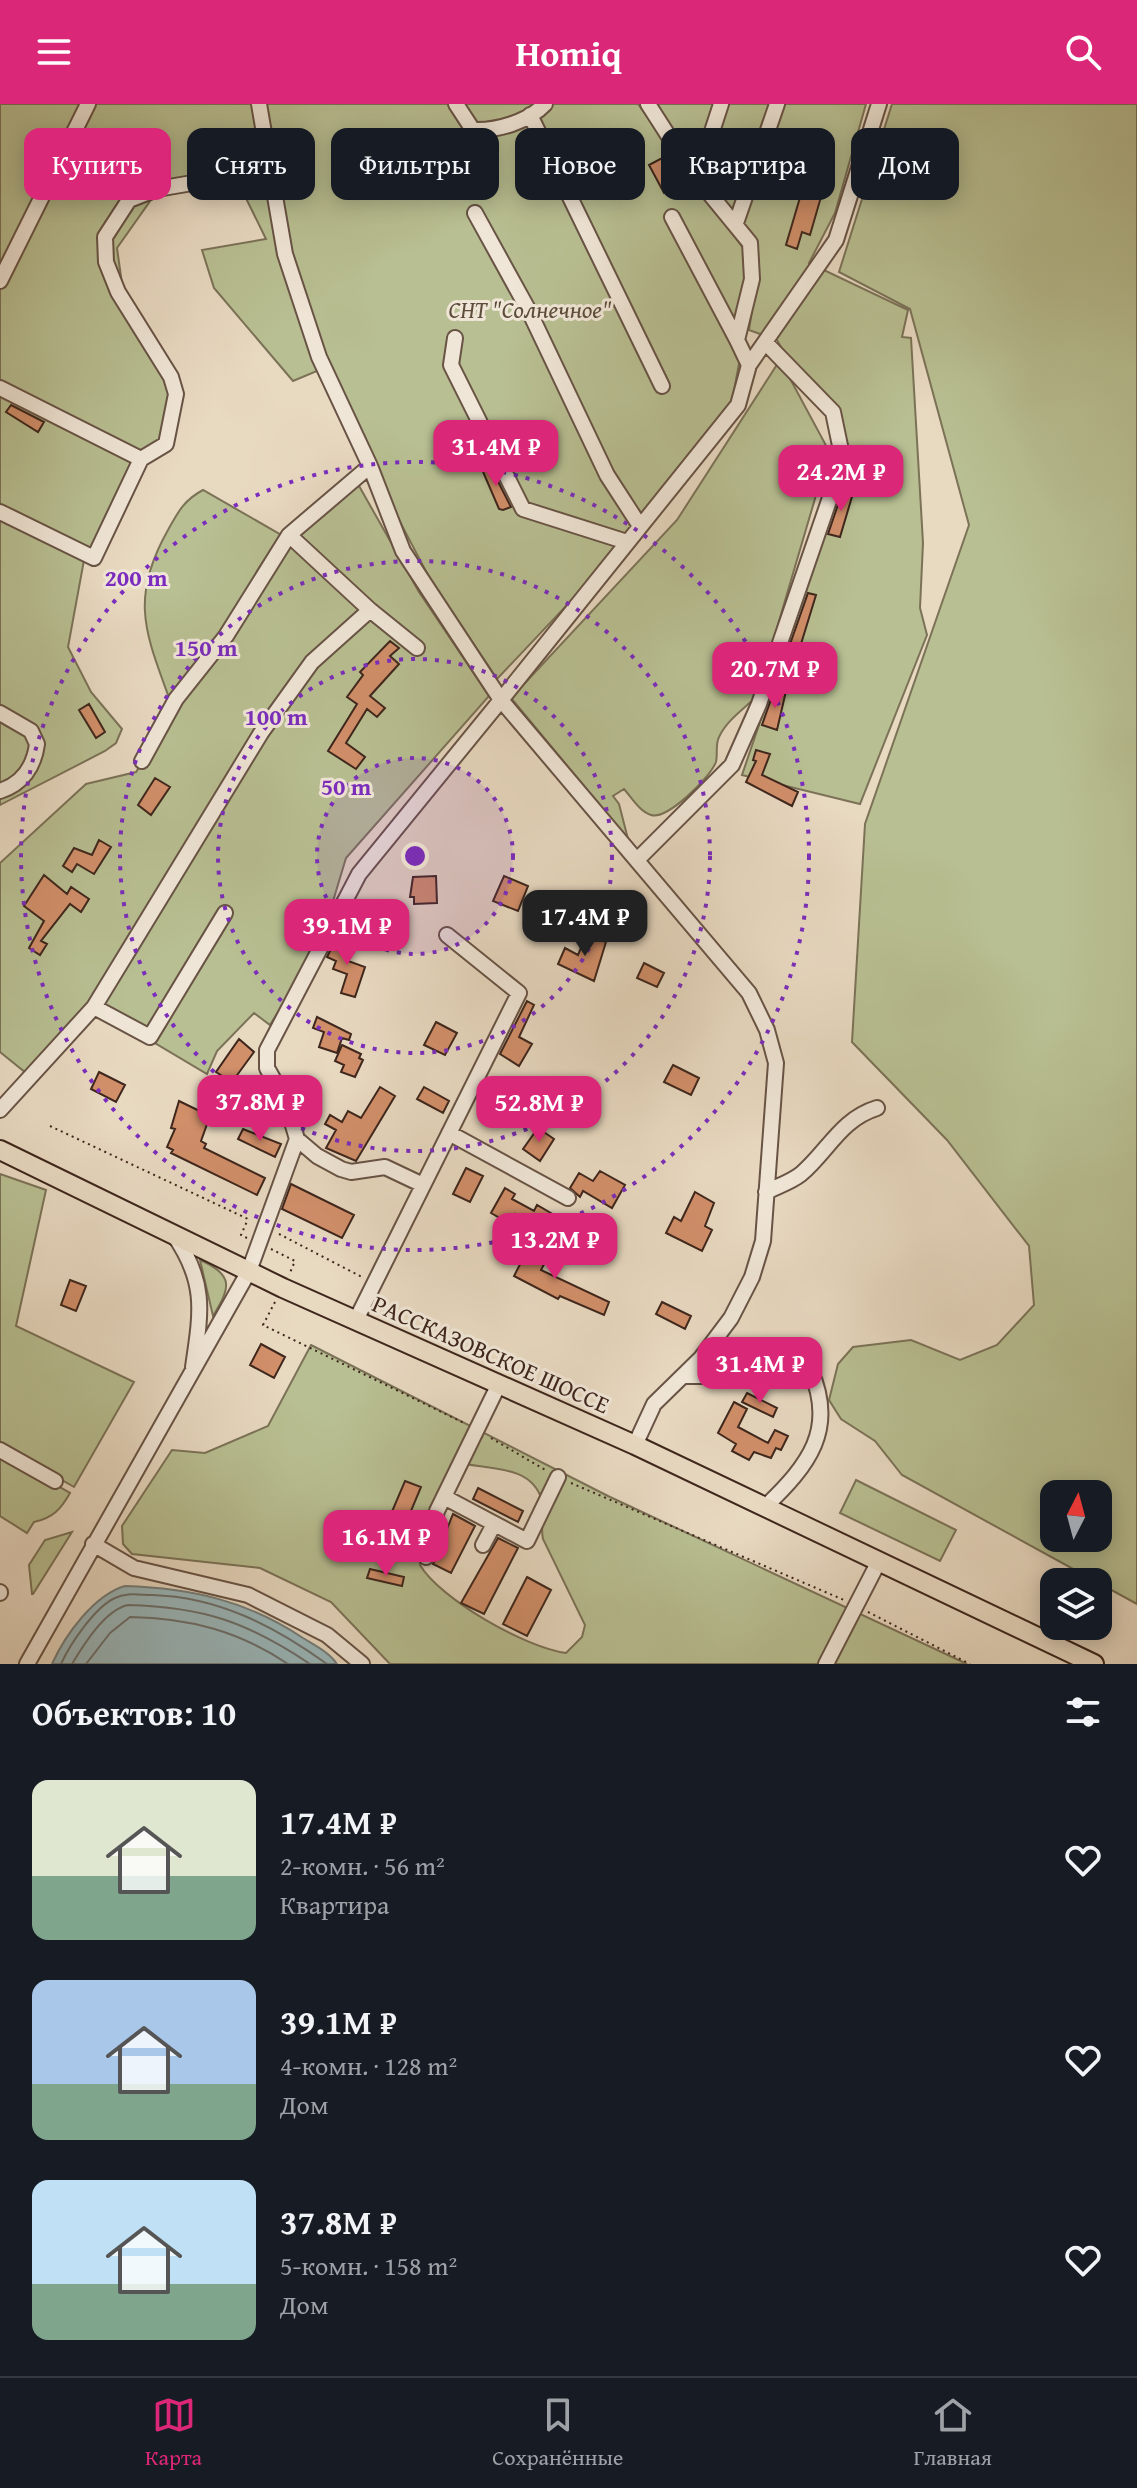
<!DOCTYPE html>
<html lang="ru">
<meta charset="utf-8">
<style>
:root{--surface:#171b24;--page:#20242c;--text:#f1f3f6;--muted:#9ea1a6;--line:#363941;--accent:#db2777}
body{margin:0;font-family:"Gentium Book Plus",serif;background:var(--page);color:var(--text);height:100vh;display:flex;flex-direction:column;font-size:30px;white-space:nowrap}
*{box-sizing:border-box;margin:0}
p{font-size:26px;color:var(--muted)}
.icon{flex:none;width:44px;height:44px;fill:none;stroke:currentColor;stroke-width:2;stroke-linecap:round;stroke-linejoin:round}
.map{position:relative;height:1560px;overflow:hidden}
.panel{display:flex;flex-direction:column;background:var(--surface);flex:1}
.panel>*{flex:none}
.top-card{position:absolute;left:24px;top:24px;width:1090px;height:72px;display:flex;gap:16px}
.needle{width:52px;rotate:6deg}
.fabs{position:absolute;left:1040px;top:1376px;display:grid;gap:16px}
.fabs a{display:grid;place-items:center;width:72px;height:72px;border-radius:16px;background:var(--surface);box-shadow:0 4px 20px #0003;font-size:40px}
.price{position:absolute;translate:-50% -68px;padding:0 18px;border-radius:16px;background:var(--accent);color:#fff;font-size:26px;line-height:52px;filter:drop-shadow(0 2px 4px #0008)}
.price::after{content:'';position:absolute;left:50%;top:48px;width:24px;height:18px;margin-left:-12px;background:inherit;clip-path:polygon(0 0,100% 0,50% 100%)}
.price.on{background:#222;color:#fff}
ul{padding:0;list-style:none}
li{display:flex;align-items:center;gap:24px;height:200px;padding:0 32px}
li span{display:grid;place-items:center;flex:none;width:224px;height:160px;border-radius:16px;color:#555}
li>.icon{margin-inline-start:auto}
span .icon{width:96px;height:96px;fill:#fffc;stroke-width:1}
li b{font-size:34px}
h2{display:flex;justify-content:space-between;align-items:center;height:96px;padding:0 32px;font-size:34px}
.chip{padding:0 28px;border-radius:16px;background:var(--surface);box-shadow:0 4px 20px #0003;font-size:28px;line-height:72px}
.chip.on{background:var(--accent);color:#fff}
header{display:flex;justify-content:space-between;align-items:center;height:104px;padding:0 32px;background:var(--accent);color:#fff;font-size:36px;font-weight:700}
.menu{display:flex;justify-content:space-around;align-items:center;height:112px;border-top:2px solid var(--line);background:var(--surface);font-size:22px;color:var(--muted)}
.menu a{display:grid;justify-items:center;gap:4px}
.menu .on{color:var(--accent)}
.map>svg:first-child{display:block}
.green{fill:#b8bf92;stroke:#7b7257;stroke-width:2;fill-rule:evenodd}
.water{fill:#9ab8bc;stroke:#757e7c;stroke-width:2}
.lines{fill:none;stroke-linecap:round;stroke-linejoin:round}
.shore{stroke:#6c6f6c;stroke-width:2}
.building{fill:#d18f6a;stroke:#3e261c;stroke-width:2}
.minor-casing{stroke:#685345;stroke-width:18}
.major-casing{stroke:#3e261c;stroke-width:22}
.path{stroke:#3e261c;stroke-width:2;stroke-dasharray:2 4;stroke-linecap:butt}
.minor{stroke:#f0e6d7;stroke-width:14}
.major{stroke:#e8d9c1;stroke-width:18}
.ring{fill:none;stroke:#7b2cbf;stroke-width:4;stroke-dasharray:4 8}
.labels{text-anchor:middle;dominant-baseline:central;stroke-width:6;stroke-linejoin:round;paint-order:stroke}
.park-label{font-size:24px;font-style:italic;fill:#5c4c3a;stroke:#f0e6d7}
.street-label{font-size:24px;fill:#3e261c;stroke:#f0e6d7}
.centre{fill:#7b2cbf;stroke:#f0e6d7;stroke-width:4}
.ring-label{font-size:24px;text-anchor:middle;font-weight:bold;fill:#7b2cbf;stroke:#f0e6d7;stroke-width:6;stroke-linejoin:round;paint-order:stroke}
</style>
<header><svg class="icon" aria-label="menu" viewBox="0 0 24 24"><path d="M4 6h16M4 12h16M4 18h16"/></svg>Homiq<svg class="icon" aria-label="search" viewBox="0 0 24 24"><circle cx="10" cy="10" r="6"/><path d="M15 15l6 6"/></svg></header>
<div class="map">
<svg width="1137" height="1560" viewBox="0 0 1137 1560">
<rect width="100%" height="100%" fill="#e8d9c1"/>
<filter id="stains"><feTurbulence type="fractalNoise" baseFrequency=".0025" numOctaves="4"/><feColorMatrix values="0 0 0 0 .2 0 0 0 0 .09 0 0 0 0 .02 0 0 0 .5 -.17"/></filter>
<radialGradient id="worn" r=".72"><stop offset=".6" stop-color="#630" stop-opacity="0"/><stop offset="1" stop-color="#630" stop-opacity=".3"/></radialGradient>
<path class="green" d="M0 0H638L746 148 749 162 740 254 731 303 636 428 497 575 430 475 368 357 331 261 293 277 214 184 202 146 266 135 239 80 158 86 117 144 123 187 176 276 168 335 134 360 84 456 68 543 91 588 122 625 116 639 105 647 0 701Z
M652 0H866L835 109 809 159 908 206 902 233 911 234 923 439 920 504 927 531 860 700 742 671 849 355 838 303 784 248 777 236 749 226 759 160 755 140Z
M892 0H1137V1500L902 1371 875 1337 841 1315 829 1296 838 1260 853 1243 911 1236 960 1256 997 1241 1034 1201 1029 1142 947 1036 852 938 865 720 969 421 910 205 839 168ZM1054 1390H1098V1434H1054Z
M780 256 829 347 757 592C744 605 727 616 719 633 715 641 718 650 716 658 710 674 667 716 651 711 640 708 631 693 624 685L613 692 619 700 628 735 511 594 677 416Z
M354 373 419 488 489 592 346 754 324 827 303 868 270 921 254 909 217 947 207 970 96 904 36 977 0 948V759L86 680 136 668 174 608C149 535 126 500 168 426 178 408 184 396 203 386L285 433Z
M0 1070 46 1086 16 1222 134 1278 74 1383 0 1340Z
M200 1156C235 1171 230 1184 213 1212Z
M311 1241 608 1392 967 1560H390L331 1498 260 1464 132 1450 123 1440 122 1422 172 1346 205 1349 268 1322ZM455 1358C485 1366 532 1359 542 1397 545 1409 540 1422 543 1435L585 1521 582 1533 566 1549C526 1544 440 1495 420 1461L437 1389Z
M0 1349 70 1389C61 1405 53 1414 34 1418L27 1429 0 1412Z
M856 1376 956 1426 940 1457 840 1409Z
M72 1428 33 1490H32L29 1461 45 1436Z"/>
<path class="water" d="M125 1482C191 1484 248 1497 303 1534 314 1541 329 1548 337 1560H52C65 1531 94 1491 125 1482Z"/>
<g class="lines">
<path class="shore" d="M61 1560C70 1540 95 1503 115 1494 126 1488 140 1491 152 1491 219 1493 274 1522 327 1560
M72 1560C84 1540 105 1506 128 1501 204 1503 247 1518 310 1560
M86 1560 110 1529 130 1513C189 1514 239 1527 288 1560"/>
</g>
<path class="building" d="M797 32 820 40 816 52 793 45Z
M664 53 680 81 664 89 649 61Z
M804 80 823 86 810 131 802 128 797 145 786 141Z
M11 301 44 318 38 328 6 308Z
M489 360 511 403 503 406 499 405 481 363Z
M844 383 854 386 840 433 828 430Z
M808 489 816 491 793 566 782 563Z
M390 537 399 544 390 552 399 560 370 592 385 604 377 613 367 605 346 639 365 653 356 665 328 647 357 600 347 593 363 571 360 568Z
M775 584 786 587 777 626 762 621Z
M89 600 105 628 96 634 79 606Z
M756 646 770 650 762 671 798 688 792 702 746 678 756 657 753 656Z
M155 674 170 683 151 711 138 701Z
M99 736 111 743 94 770 77 760 72 768 63 762 74 744 92 751Z
M44 771 67 790 71 783 89 795 81 808 70 800 41 837 47 840 40 851 29 844 44 817 24 802Z
M436 772 437 799 414 800V793H410L413 773Z
M504 772 528 782 518 807 493 797Z
M586 831 606 838 594 877 558 860 565 844 578 851Z
M336 835 354 841 348 857 365 863 355 893 341 889 347 870 333 865 336 857 327 853Z
M644 859 664 869 657 883 637 874Z
M527 897 534 901 519 933 532 940 519 962 500 950Z
M317 913 351 930 349 936 342 934 337 949 319 943 324 928 313 924Z
M436 918 457 929 445 951 424 941Z
M239 935 254 948 232 978 216 968Z
M342 941 361 950 359 954 363 956 355 973 341 968 344 961 335 957Z
M673 961 699 974 691 991 664 978Z
M99 968 125 981 116 998 91 985Z
M380 983 395 992 356 1057 326 1044 336 1026 325 1020 330 1011 342 1018 348 1007 361 1014Z
M424 983 449 997 443 1009 417 995Z
M497 984 520 996 510 1015 487 1003Z
M259 991 277 1002 271 1020 250 1010Z
M179 997 210 1012 201 1037 206 1040 204 1044 265 1074 257 1091 171 1049 173 1046 167 1043 175 1025 171 1024Z
M538 1024 554 1035 540 1057 523 1045Z
M243 1025 281 1040 275 1053 238 1035Z
M466 1064 483 1072 470 1098 453 1090Z
M600 1067 625 1081 612 1104 583 1087 580 1093 570 1084 579 1069 593 1077Z
M291 1080 354 1111 342 1134 282 1105Z
M505 1084 515 1090 512 1095 534 1107 537 1101 556 1112 547 1128 515 1110 510 1120 491 1109Z
M695 1088 714 1099 705 1122 712 1126 702 1147 666 1129 674 1113 681 1117Z
M531 1139 550 1149 541 1166 609 1198 604 1211 560 1192 558 1195 514 1172Z
M70 1176 86 1182 76 1207 61 1201Z
M662 1198 691 1212 685 1225 656 1210Z
M261 1240 285 1253 274 1274 250 1261Z
M747 1289 777 1304 773 1313 742 1298Z
M734 1298 747 1305 738 1323 768 1339 775 1326 788 1332 781 1346 776 1344 771 1354 754 1348 749 1356 732 1347 736 1340 718 1329Z
M405 1377 421 1383 398 1438 382 1431Z
M478 1384 523 1407 518 1418 473 1395Z
M453 1410 475 1422 451 1469 433 1460Z
M498 1434 518 1444 484 1510 461 1499Z
M370 1465 404 1473 402 1482 367 1474Z
M527 1473 551 1486 527 1532 503 1520Z"/>
<g class="lines">
<defs>
<path id="minor" d="M259 0 285 150 319 253 370 362 403 447 501 596 738 301 749 261 737 236 752 175 750 139 691 67 648 0
M456 0 473 26C497 27 528 18 545 0
M530 11 662 282
M691 67 705 49 721 0
M475 109 529 207 607 371 640 422
M672 113 737 236
M736 119 777 0
M0 177 88 0
M455 234 451 261 523 405 627 438
M749 261 836 136 879 0
M0 284 141 355 94 454 0 408
M141 355 166 340 176 290 171 273 118 188 106 158 105 133 129 96 157 85 204 77 275 81
M370 506 417 544
M0 609 31 627 37 640C34 663 22 680 0 687
M142 657 176 595 226 532 289 431 370 362
M637 756 732 661 759 600 843 356 833 308 765 238
M94 903 150 933 225 809
M0 1006 94 903 261 629 312 558 370 506 289 431
M449 1029 568 1094
M297 1035 317 1052 341 1065 351 1068 385 1063 423 1081
M766 1088C778 1082 791 1078 801 1070 828 1047 841 1015 877 1004
M174 1131C207 1179 201 1208 193 1263
M356 1216 519 889 447 831
M683 1272C698 1272 714 1273 729 1270 764 1264 770 1247 810 1265 837 1325 809 1361 765 1403
M0 1346 55 1377
M444 1393 527 1437 558 1373
M93 1440 134 1464 248 1491 327 1531 362 1560
M483 1441 494 1420
M426 1453 437 1407 499 1280
M0 1489V1488
M27 1560 249 1167 297 1035 286 998 267 964V946L359 770 501 596 749 889 767 926 776 959 763 1137 752 1173 731 1214 701 1254 654 1300 635 1341
M826 1560 879 1457"/>
<path id="major" d="M0 1046 283 1184 635 1341 1094 1560"/>
</defs>
<use href="#minor" class="minor-casing"/>
<use href="#major" class="major-casing"/>
<path class="path" d="M50 1022 248 1115
M279 1130 362 1173
M247 1134 241 1131 248 1115
M271 1145 295 1157 289 1171
M275 1198 263 1221 464 1319
M491 1334 547 1367
M571 1379 844 1496
M868 1508 970 1560"/>
<use href="#minor" class="minor"/>
<use href="#major" class="major"/>
</g>
<circle cx="415" cy="752" r="98" fill="#7b2cbf" fill-opacity=".12"/>
<g class="ring">
<circle cx="415" cy="752" r="98"/>
<circle cx="415" cy="752" r="197"/>
<circle cx="415" cy="752" r="295"/>
<circle cx="415" cy="752" r="394"/>
</g>
<g class="labels">
<g class="park-label">
<text x="530" y="205">СНТ "Солнечное"</text>
</g>
<g class="street-label">
<text transform="translate(491 1250) rotate(24)">РАССКАЗОВСКОЕ ШОССЕ</text>
</g>
</g>
<circle cx="415" cy="752" r="12" class="centre"/>
<g class="ring-label">
<text x="136" y="482">200 m</text>
<text x="206" y="552">150 m</text>
<text x="276" y="621">100 m</text>
<text x="346" y="691">50 m</text>
</g>
<rect width="100%" height="100%" filter="url(#stains)"/>
<rect width="100%" height="100%" fill="url(#worn)"/>
</svg>
<div class="fabs">
<a><svg class="needle" viewBox="-14 -14 28 28"><path d="M0-13l5 13h-10z" fill="#e53935"/><path d="M0 13l5-13h-10z" fill="#9ea1a6"/></svg></a>
<a><svg class="icon" aria-label="layers" viewBox="0 0 24 24"><path d="M12 4l9 5-9 5-9-5zM3 14l9 5 9-5"/></svg></a>
</div>
<b class="price" style="left:496px;top:384px">31.4M ₽</b>
<b class="price" style="left:841px;top:409px">24.2M ₽</b>
<b class="price" style="left:775px;top:606px">20.7M ₽</b>
<b class="price on" style="left:585px;top:854px">17.4M ₽</b>
<b class="price" style="left:347px;top:863px">39.1M ₽</b>
<b class="price" style="left:260px;top:1039px">37.8M ₽</b>
<b class="price" style="left:539px;top:1040px">52.8M ₽</b>
<b class="price" style="left:555px;top:1177px">13.2M ₽</b>
<b class="price" style="left:760px;top:1301px">31.4M ₽</b>
<b class="price" style="left:386px;top:1474px">16.1M ₽</b>
<div class="top-card">
<a class="chip on">Купить</a>
<a class="chip">Снять</a>
<a class="chip">Фильтры</a>
<a class="chip">Новое</a>
<a class="chip">Квартира</a>
<a class="chip">Дом</a>
</div>
</div>
<section class="panel">
<h2>Объектов: 10<svg class="icon" aria-label="filters" viewBox="0 0 24 24"><path d="M4 7h16M4 17h16"/><circle cx="9" cy="7" r="2"/><circle cx="15" cy="17" r="2"/></svg></h2>
<ul>
<li><span style="background:linear-gradient(#dfe7d0 60%,#7fa58c 0)"><svg class="icon" aria-label="home" viewBox="0 0 24 24"><path d="M3 11l9-7 9 7M6 9v11h12V9"/></svg></span><div><b>17.4M ₽</b><p>2-комн. · 56 m²</p><p>Квартира</p></div><svg class="icon" aria-label="heart" viewBox="0 0 24 24"><path d="M12 20l-8-8c-3-5 5-10 8-4 3-6 11-1 8 4z"/></svg></li>
<li><span style="background:linear-gradient(#a9c7e8 65%,#7fa58c 0)"><svg class="icon" aria-label="home" viewBox="0 0 24 24"><path d="M3 11l9-7 9 7M6 9v11h12V9"/></svg></span><div><b>39.1M ₽</b><p>4-комн. · 128 m²</p><p>Дом</p></div><svg class="icon" aria-label="heart" viewBox="0 0 24 24"><path d="M12 20l-8-8c-3-5 5-10 8-4 3-6 11-1 8 4z"/></svg></li>
<li><span style="background:linear-gradient(#bfe0f5 65%,#7fa58c 0)"><svg class="icon" aria-label="home" viewBox="0 0 24 24"><path d="M3 11l9-7 9 7M6 9v11h12V9"/></svg></span><div><b>37.8M ₽</b><p>5-комн. · 158 m²</p><p>Дом</p></div><svg class="icon" aria-label="heart" viewBox="0 0 24 24"><path d="M12 20l-8-8c-3-5 5-10 8-4 3-6 11-1 8 4z"/></svg></li>
</ul>
</section>
<nav class="menu">
<a class="on"><svg class="icon" aria-label="map" viewBox="0 0 24 24"><path d="M3 6l6-2 6 2 6-2v14l-6 2-6-2-6 2zM9 4v14M15 6v14"/></svg>Карта</a>
<a><svg class="icon" aria-label="saved" viewBox="0 0 24 24"><path d="M7 4h10v16l-5-4-5 4z"/></svg>Сохранённые</a>
<a><svg class="icon" aria-label="home" viewBox="0 0 24 24"><path d="M3 11l9-7 9 7M6 9v11h12V9"/></svg>Главная</a>
</nav>
